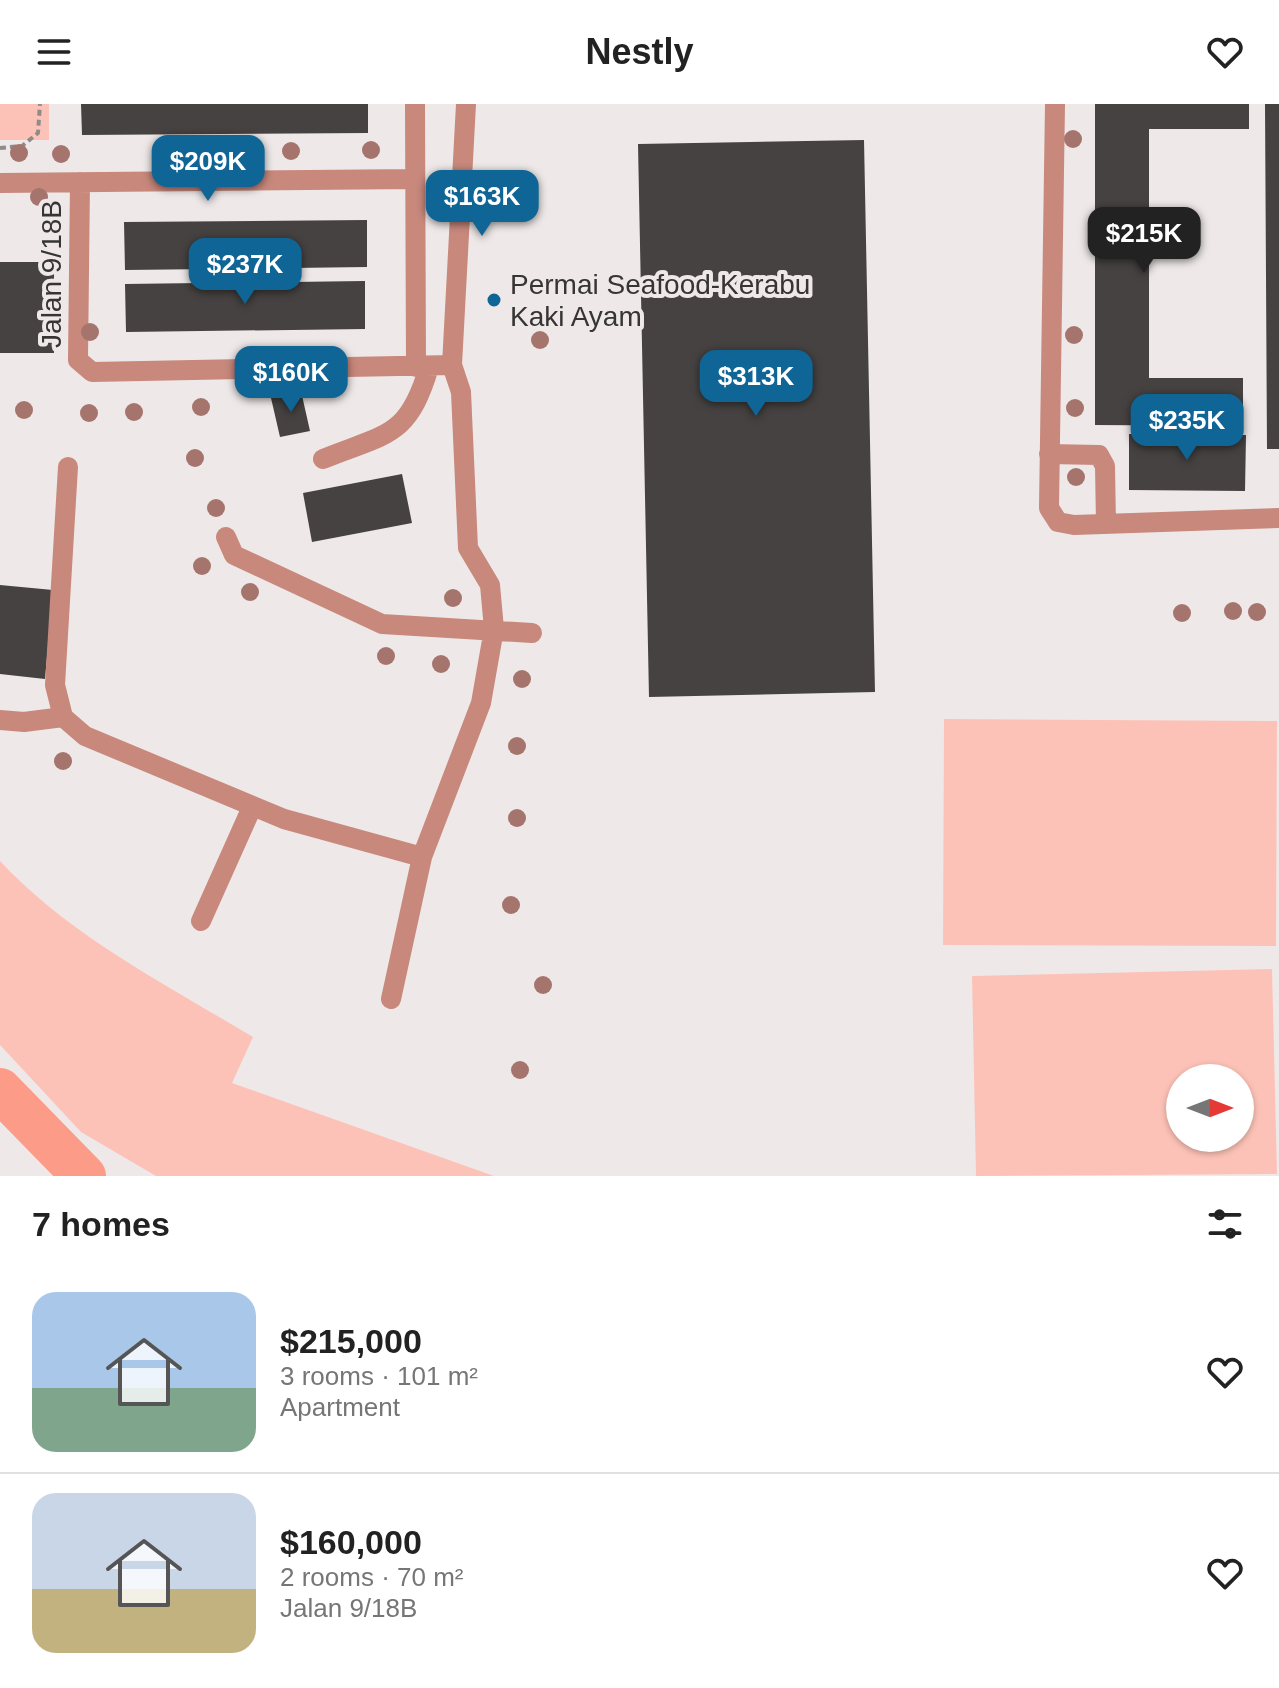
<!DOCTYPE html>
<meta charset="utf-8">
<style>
:root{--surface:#fff;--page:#f6f6f6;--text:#222;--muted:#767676;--line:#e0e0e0;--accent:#0f6596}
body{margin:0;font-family:Arial,sans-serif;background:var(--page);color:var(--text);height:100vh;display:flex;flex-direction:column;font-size:30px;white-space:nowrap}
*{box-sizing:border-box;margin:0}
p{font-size:26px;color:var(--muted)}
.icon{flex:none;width:44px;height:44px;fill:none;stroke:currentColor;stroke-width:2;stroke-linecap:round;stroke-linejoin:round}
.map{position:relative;height:1072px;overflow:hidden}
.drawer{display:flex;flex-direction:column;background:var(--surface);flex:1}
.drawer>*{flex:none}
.needle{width:52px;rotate:90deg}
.controls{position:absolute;left:1166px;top:960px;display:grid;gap:16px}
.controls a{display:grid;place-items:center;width:88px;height:88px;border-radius:50%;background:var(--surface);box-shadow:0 2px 6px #0004;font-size:40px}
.price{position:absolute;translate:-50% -68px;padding:0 18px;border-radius:16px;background:var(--accent);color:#fff;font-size:26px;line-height:52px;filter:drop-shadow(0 2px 4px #0008)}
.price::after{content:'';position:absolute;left:50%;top:48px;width:24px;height:18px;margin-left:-12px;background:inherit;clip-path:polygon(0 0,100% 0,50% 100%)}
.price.active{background:#222;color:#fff}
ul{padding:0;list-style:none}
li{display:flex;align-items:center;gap:24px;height:200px;padding:0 32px}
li+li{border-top:2px solid var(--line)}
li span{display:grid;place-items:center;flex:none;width:224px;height:160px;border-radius:24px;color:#555}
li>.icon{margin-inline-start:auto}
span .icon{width:96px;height:96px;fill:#fffc;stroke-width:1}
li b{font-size:34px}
h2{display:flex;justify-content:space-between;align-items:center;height:96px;padding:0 32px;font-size:34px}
header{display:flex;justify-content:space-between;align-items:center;height:104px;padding:0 32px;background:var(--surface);font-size:36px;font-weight:700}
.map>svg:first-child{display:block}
.green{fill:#fdc2b7;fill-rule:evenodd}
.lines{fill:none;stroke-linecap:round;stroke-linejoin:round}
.river{stroke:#fc9b88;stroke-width:44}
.building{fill:#454241}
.path{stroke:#8e8b8a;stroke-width:4;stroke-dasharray:6 4;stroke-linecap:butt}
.minor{stroke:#c8887c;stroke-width:20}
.tree{fill:#a5746d}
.poi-dot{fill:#0f6596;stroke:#eee9e8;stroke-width:3}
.labels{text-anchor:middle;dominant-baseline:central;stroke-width:8;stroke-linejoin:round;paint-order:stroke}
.street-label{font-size:28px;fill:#363534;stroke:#eee9e8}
.poi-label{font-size:28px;fill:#363534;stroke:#eee9e8;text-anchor:start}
</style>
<header><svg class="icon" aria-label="menu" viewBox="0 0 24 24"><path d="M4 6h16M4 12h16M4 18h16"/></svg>Nestly<svg class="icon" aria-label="heart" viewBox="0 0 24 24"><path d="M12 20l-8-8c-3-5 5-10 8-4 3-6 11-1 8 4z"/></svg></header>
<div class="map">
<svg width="1279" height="1072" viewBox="0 0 1279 1072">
<rect width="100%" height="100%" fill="#eee9e8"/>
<path class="green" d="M0 0H49V36H0Z
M944 615 1277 617 1276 842 943 841Z
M0 757C70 832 165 880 253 933L232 979 494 1072H156L81 1028 0 941Z
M1272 865 1277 1070 976 1072 972 872ZM1180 974H1240V1034H1180Z"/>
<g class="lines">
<path class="river" d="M0 986 84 1072"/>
</g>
<path class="building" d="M81 0H368V29L82 31Z
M1095 0H1249V25H1149V274H1243V322L1095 321Z
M1265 0H1279V345H1267Z
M864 36 875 588 649 593 638 40Z
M367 116V163L125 166 124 118Z
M0 158H54V249H0Z
M365 177V225L126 228 125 180Z
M301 287 310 327 280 333 271 294Z
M1129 330 1246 331 1245 387 1129 386Z
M402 370 412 419 312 438 303 389Z
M0 481 53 486 45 575 0 570Z"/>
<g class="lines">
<path class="path" d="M0 44 22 42 38 29 40 0"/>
<path class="minor" d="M415 0 416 263
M1055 0 1049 404 1058 418 1074 421 1279 414
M80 78 78 256 92 268 452 261
M0 79 415 75
M1049 350 1099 351 1105 362 1106 420
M323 355C387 329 408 334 429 263
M68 363 55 581 63 613 85 632 284 715 422 753 481 599 494 525 490 481 468 444 461 288 452 261 466 0
M226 433 234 451 382 520 532 529
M0 616 24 618 63 613
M201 817 252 703
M391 895 422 753"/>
</g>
<g class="tree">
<circle cx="1073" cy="35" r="9"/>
<circle cx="371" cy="46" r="9"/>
<circle cx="210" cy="47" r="9"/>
<circle cx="291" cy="47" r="9"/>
<circle cx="19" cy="49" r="9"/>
<circle cx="61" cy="50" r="9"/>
<circle cx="163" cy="51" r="9"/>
<circle cx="39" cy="93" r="9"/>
<circle cx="90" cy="228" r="9"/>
<circle cx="1074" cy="231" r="9"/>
<circle cx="540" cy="236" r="9"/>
<circle cx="201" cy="303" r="9"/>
<circle cx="1075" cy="304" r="9"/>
<circle cx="24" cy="306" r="9"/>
<circle cx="134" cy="308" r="9"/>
<circle cx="89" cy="309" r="9"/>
<circle cx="195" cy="354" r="9"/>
<circle cx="1076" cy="373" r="9"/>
<circle cx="216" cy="404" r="9"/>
<circle cx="202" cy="462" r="9"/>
<circle cx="250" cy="488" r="9"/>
<circle cx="453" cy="494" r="9"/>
<circle cx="1233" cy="507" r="9"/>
<circle cx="1257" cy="508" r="9"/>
<circle cx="1182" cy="509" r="9"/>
<circle cx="386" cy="552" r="9"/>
<circle cx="441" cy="560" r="9"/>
<circle cx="522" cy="575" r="9"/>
<circle cx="517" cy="642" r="9"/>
<circle cx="63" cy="657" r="9"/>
<circle cx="517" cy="714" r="9"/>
<circle cx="511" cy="801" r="9"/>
<circle cx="543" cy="881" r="9"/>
<circle cx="520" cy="966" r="9"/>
</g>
<circle class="poi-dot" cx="494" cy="196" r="8"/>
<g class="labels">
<g class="street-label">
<text transform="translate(51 170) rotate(-90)">Jalan 9/18B</text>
</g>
<g class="poi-label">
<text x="510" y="180">Permai Seafood-Kerabu<tspan x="510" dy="32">Kaki Ayam</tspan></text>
</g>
</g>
</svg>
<div class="controls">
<a><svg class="needle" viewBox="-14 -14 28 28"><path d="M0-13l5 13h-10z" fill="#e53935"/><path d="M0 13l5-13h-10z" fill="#767676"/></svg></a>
</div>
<b class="price" style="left:208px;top:99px">$209K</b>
<b class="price" style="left:482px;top:134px">$163K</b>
<b class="price active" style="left:1144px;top:171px">$215K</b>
<b class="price" style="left:245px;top:202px">$237K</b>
<b class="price" style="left:291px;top:310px">$160K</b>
<b class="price" style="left:756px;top:314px">$313K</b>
<b class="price" style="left:1187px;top:358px">$235K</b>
</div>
<section class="drawer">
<h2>7 homes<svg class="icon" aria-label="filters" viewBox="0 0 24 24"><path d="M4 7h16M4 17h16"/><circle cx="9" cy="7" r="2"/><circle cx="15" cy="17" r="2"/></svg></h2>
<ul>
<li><span style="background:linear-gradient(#a9c7e8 60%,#7fa58c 0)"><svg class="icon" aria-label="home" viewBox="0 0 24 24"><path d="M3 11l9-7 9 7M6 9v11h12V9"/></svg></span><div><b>$215,000</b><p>3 rooms · 101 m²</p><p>Apartment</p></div><svg class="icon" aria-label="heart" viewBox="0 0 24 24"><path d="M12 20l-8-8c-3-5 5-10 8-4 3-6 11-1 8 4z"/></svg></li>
<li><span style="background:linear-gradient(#c9d6e8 60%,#c2b280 0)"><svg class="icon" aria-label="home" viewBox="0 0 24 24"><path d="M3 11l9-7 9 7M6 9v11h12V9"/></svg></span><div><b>$160,000</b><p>2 rooms · 70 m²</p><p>Jalan 9/18B</p></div><svg class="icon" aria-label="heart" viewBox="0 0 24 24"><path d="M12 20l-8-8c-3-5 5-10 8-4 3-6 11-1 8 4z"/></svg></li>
</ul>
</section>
